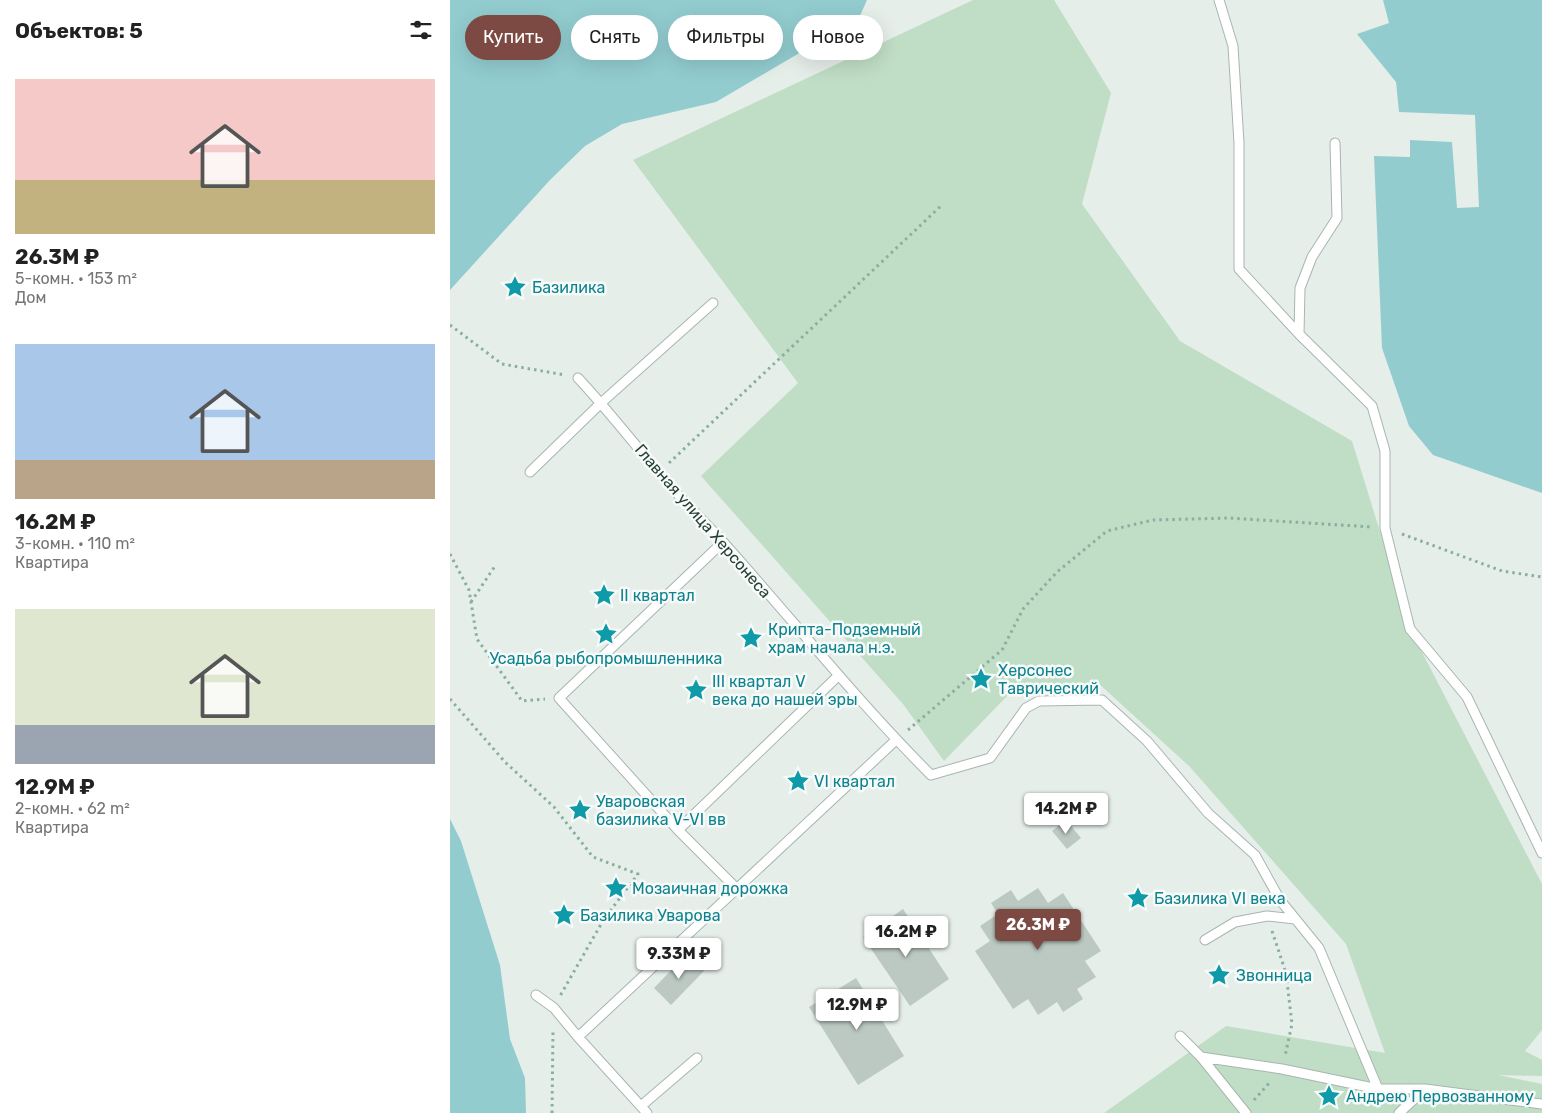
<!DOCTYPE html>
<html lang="ru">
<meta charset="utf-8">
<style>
:root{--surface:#fff;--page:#f2f2f2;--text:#222;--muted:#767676;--accent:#7c4a42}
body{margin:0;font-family:Rubik,sans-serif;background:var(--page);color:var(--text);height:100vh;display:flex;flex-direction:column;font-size:19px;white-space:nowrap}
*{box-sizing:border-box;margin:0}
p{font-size:16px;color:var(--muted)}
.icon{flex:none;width:28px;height:28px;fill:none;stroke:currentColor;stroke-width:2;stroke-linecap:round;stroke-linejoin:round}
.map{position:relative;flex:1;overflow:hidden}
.panel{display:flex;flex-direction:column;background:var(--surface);width:450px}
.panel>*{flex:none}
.guide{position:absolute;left:15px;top:15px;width:475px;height:45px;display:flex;gap:10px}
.price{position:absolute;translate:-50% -42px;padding:0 11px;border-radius:5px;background:#fff;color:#222;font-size:16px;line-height:32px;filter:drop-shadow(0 1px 2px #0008)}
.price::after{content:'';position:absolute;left:50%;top:30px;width:15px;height:11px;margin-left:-8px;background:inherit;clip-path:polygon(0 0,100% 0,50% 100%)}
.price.current{background:var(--accent);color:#fff}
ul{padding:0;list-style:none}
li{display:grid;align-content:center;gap:10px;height:265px;padding:0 15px}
li span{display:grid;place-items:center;height:155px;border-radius:0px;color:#555}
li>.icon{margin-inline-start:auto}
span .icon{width:90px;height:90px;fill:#fffc;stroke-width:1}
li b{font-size:21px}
h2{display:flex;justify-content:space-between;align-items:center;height:60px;padding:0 15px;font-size:21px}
.pill{padding:0 18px;border-radius:22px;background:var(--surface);box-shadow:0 5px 20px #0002;font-size:18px;line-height:45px}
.pill.current{background:var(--accent);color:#fff}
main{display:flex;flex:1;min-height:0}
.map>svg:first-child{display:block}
.green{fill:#c0ddc5}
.water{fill:#92cccf}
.building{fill:#bbc9c2}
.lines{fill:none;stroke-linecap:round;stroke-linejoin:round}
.lane-casing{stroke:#a8b6b0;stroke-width:11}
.path{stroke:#88af9f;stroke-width:3;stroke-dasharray:2.5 4;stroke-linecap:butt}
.lane{stroke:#fff;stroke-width:9}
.labels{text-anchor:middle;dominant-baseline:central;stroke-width:5;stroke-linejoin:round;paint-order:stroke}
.culture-label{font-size:16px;fill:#0d838f;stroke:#f6faf8;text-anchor:start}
.street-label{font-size:16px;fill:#253f36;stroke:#f6faf8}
</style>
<main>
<section class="panel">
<h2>Объектов: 5<svg class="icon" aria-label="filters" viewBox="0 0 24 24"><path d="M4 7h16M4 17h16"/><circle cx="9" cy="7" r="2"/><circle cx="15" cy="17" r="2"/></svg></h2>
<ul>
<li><span style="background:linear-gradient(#f6c9c9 65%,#c2b280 0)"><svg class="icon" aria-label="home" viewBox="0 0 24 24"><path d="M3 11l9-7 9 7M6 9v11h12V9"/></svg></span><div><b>26.3M ₽</b><p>5-комн. · 153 m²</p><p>Дом</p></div></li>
<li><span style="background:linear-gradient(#a9c7e8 75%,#b9a48a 0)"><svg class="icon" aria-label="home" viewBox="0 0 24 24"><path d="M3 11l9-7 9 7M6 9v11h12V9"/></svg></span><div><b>16.2M ₽</b><p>3-комн. · 110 m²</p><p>Квартира</p></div></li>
<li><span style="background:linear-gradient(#dfe7d0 75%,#9aa5b1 0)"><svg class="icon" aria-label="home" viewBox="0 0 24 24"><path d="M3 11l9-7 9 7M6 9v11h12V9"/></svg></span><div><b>12.9M ₽</b><p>2-комн. · 62 m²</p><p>Квартира</p></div></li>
</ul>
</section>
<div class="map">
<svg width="1092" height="1113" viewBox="0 0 1092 1113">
<rect width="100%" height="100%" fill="#e6eee9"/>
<path class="green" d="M523 0H604L661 93 632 204 730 341 902 441 960 629 1092 884V1030L1075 1051 1092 1060V1076L1048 1075 1092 1084V1113H654L776 1026 935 1053 896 944 739 766 647 682 561 692 494 761 453 704 251 476 348 383 183 160Z"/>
<path class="water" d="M0 0H417L409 18 266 102 172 124 135 146 100 180 0 290Z
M933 0H1092V493L983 455 959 426 932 348 924 156 960 157V140L1002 142 1007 208 1029 207 1025 115 949 112 946 82 907 34 939 23Z
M0 819 11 841 50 965 60 1039 75 1078 76 1113H0Z"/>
<path class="building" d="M616 820 631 838 617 849 602 831Z
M588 888 598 903 613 893 651 951 635 961 646 977 627 989 633 999 613 1012 607 1002 588 1015 578 999 563 1009 525 951 540 941 530 926 548 914 541 903 561 890 568 901Z
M453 909 499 979 460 1006 413 937Z
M237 954 254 971 221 1005 204 988Z
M406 978 454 1056 408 1085 359 1007Z"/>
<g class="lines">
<defs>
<path id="lane" d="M769 0 783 46 789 143V269L849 334
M885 143 887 218 862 257 850 288 849 334 922 406 935 451V528L960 629 1017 697 1092 853
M128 378C158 410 185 445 214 479 233 501 254 521 274 543 343 620 407 701 481 775L540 758 576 708 589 701 652 700 697 741 758 813 805 855 830 900 869 948 928 1089 832 1069 751 1057
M80 472 151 403 263 303
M273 542 109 698 228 830 287 889
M228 830 388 676
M755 940 785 922 817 916 845 919
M86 995 104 1008 128 1037 197 1113
M730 1036 751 1057 796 1113
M128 1037 446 740
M928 1089H975
M191 1106 247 1058
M949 1113 975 1089 1092 1104"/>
</defs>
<use href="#lane" class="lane-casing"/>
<path class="path" d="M0 325 52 364 115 375
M219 463 493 204
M952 534 1052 571 1092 577
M0 554 19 590 27 639 72 701 95 699
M21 602 45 566
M0 699 55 762 104 807 143 857 188 874 154 919 110 996
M458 730 552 650 573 609 607 572 657 531 703 520 779 518 922 527
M822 931 836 973 842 1024 835 1056
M804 1100 820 1082
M102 1113 103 1031"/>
<use href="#lane" class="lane"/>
</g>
<defs>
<symbol id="sight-bare" viewBox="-9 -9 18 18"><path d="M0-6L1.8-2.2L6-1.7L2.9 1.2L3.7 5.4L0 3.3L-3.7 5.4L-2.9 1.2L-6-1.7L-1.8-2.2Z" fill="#0f9aa8" stroke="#f6faf8" stroke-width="2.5" paint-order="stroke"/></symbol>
</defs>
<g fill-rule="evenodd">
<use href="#sight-bare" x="49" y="271" width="32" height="32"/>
<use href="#sight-bare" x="138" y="579" width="32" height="32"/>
<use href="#sight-bare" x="140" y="618" width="32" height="32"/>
<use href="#sight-bare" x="285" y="622" width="32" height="32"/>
<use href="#sight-bare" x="515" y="663" width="32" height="32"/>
<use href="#sight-bare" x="230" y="674" width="32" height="32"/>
<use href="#sight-bare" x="332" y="765" width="32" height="32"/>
<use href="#sight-bare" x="114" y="794" width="32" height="32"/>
<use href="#sight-bare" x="150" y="872" width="32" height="32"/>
<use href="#sight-bare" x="672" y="882" width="32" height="32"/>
<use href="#sight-bare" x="98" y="899" width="32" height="32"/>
<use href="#sight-bare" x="753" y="959" width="32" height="32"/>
<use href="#sight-bare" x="863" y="1080" width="32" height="32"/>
</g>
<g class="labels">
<g class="culture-label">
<text x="82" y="287">Базилика</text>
<text x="170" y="595">II квартал</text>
<text x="318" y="629">Крипта-Подземный<tspan x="318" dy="18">храм начала н.э.</tspan></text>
<text x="156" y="658" text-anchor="middle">Усадьба рыбопромышленника</text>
<text x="548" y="670">Херсонес<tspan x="548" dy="18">Таврический</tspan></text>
<text x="262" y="681">III квартал V<tspan x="262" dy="18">века до нашей эры</tspan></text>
<text x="364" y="781">VI квартал</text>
<text x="146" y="801">Уваровская<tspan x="146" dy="18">базилика V-VI вв</tspan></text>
<text x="182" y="888">Мозаичная дорожка</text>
<text x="704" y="898">Базилика VI века</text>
<text x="130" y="915">Базилика Уварова</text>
<text x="786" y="975">Звонница</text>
<text x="896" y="1096">Андрею Первозванному</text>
</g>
<g class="street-label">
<text transform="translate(253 521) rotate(49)">Главная улица Херсонеса</text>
</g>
</g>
</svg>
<b class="price" style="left:616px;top:835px">14.2M ₽</b>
<b class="price current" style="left:588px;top:951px">26.3M ₽</b>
<b class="price" style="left:456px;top:958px">16.2M ₽</b>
<b class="price" style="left:229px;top:980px">9.33M ₽</b>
<b class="price" style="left:407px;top:1031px">12.9M ₽</b>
<div class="guide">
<a class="pill current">Купить</a>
<a class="pill">Снять</a>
<a class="pill">Фильтры</a>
<a class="pill">Новое</a>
</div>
</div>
</main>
